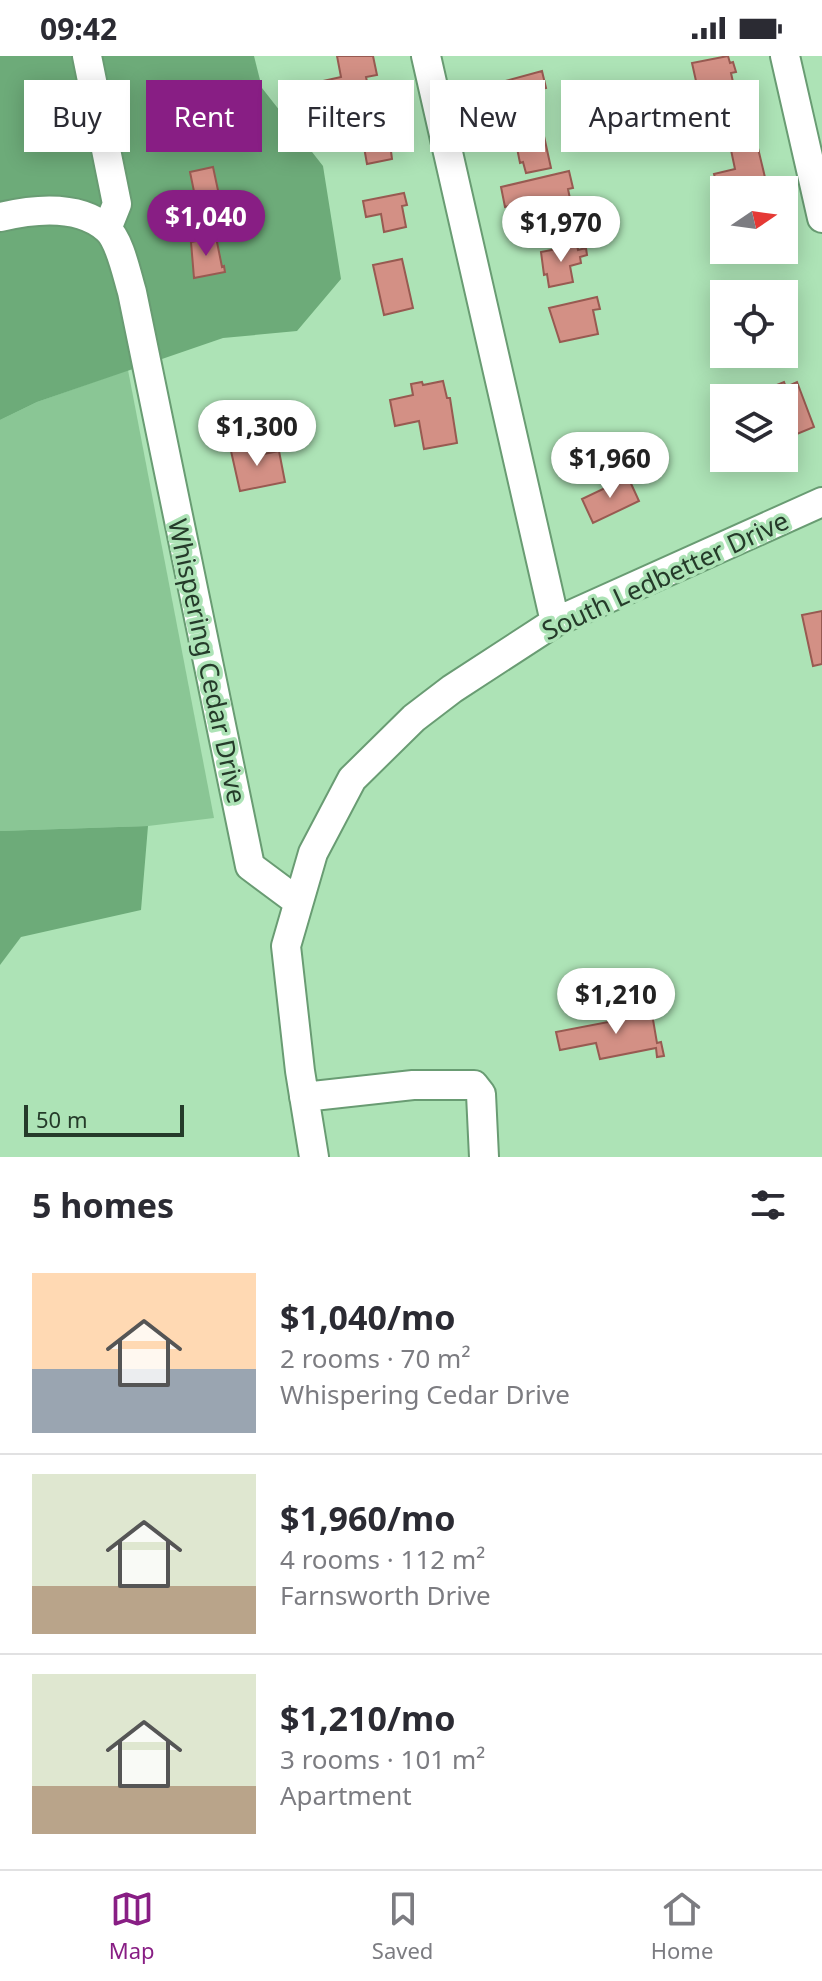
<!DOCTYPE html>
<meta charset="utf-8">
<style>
:root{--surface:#fff;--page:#f7f7f7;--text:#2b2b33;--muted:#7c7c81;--line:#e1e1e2;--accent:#881e84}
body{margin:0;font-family:"Noto Sans",sans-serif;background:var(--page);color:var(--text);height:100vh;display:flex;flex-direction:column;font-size:30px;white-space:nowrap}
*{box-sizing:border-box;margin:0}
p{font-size:26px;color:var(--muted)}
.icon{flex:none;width:44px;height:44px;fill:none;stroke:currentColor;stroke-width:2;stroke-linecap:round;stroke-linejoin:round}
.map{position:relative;height:1101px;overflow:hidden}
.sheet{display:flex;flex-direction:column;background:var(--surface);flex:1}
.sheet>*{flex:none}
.guide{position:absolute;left:24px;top:24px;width:774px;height:72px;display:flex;gap:16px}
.needle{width:52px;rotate:77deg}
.tools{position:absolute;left:710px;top:120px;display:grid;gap:16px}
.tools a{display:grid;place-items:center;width:88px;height:88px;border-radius:0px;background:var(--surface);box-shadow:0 4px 20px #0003;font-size:40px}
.scale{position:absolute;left:24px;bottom:20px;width:160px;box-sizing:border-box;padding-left:8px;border:4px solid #253b2a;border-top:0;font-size:22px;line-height:28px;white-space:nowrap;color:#253b2a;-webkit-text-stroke:6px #ade3b6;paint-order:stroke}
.price{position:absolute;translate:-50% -68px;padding:0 18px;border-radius:28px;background:#fff;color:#222;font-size:26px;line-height:52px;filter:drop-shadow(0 2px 4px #0008)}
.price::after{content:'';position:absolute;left:50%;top:48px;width:24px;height:18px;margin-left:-12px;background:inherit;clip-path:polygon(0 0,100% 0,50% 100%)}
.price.current{background:var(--accent);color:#fff}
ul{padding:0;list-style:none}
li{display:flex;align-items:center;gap:24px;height:200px;padding:0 32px}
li+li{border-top:2px solid var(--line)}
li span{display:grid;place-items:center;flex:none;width:224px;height:160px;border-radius:0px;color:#555}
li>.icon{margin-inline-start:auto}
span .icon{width:96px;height:96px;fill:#fffc;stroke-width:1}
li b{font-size:34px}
h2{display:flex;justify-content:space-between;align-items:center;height:96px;padding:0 32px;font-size:34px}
.chip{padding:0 28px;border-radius:0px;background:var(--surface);box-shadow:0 4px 20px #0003;font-size:28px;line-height:72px}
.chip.current{background:var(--accent);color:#fff}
.status{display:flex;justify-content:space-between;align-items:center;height:56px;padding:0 40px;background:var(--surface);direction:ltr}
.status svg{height:22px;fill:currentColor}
.dock{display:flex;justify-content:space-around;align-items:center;height:112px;border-top:2px solid var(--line);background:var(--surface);font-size:22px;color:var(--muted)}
.dock a{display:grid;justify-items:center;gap:4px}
.dock .current{color:var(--accent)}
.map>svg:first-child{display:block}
.green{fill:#8ac695}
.forest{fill:#6dab79}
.building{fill:#d39085;stroke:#985a51;stroke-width:2}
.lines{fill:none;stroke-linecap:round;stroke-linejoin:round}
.minor-casing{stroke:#699c73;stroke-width:32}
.minor{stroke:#fff;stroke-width:28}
.labels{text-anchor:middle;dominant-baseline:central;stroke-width:7;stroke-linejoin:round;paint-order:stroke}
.street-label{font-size:26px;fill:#253b2a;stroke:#ade3b6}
</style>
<div class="status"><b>09:42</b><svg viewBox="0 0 49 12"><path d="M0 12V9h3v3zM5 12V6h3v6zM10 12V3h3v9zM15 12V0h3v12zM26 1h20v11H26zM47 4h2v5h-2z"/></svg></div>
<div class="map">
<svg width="822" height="1101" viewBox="0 0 822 1101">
<rect width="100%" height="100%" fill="#ade3b6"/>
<path class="green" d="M128 314 214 762 148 770 0 775V364L37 346Z"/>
<path class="forest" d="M0 0H254L262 32 323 110 341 223 297 275 223 282 37 346 0 364Z
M148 770 141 854 21 881 0 909V775Z"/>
<path class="building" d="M337 0H373L377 19 366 21 373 53 349 58 346 43 329 47 323 25 341 21Z
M728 0 730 7 733 6 736 16 731 17 733 26 698 34 692 7Z
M542 15 546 32 532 35 537 54 511 60 506 38 501 39 498 27Z
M737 41 739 50 742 49 744 69 707 78 704 64 689 68 686 53Z
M383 58 384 65 387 64 392 103 367 108 364 91 355 93 352 75 346 77 343 66Z
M540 62 551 112 526 117 523 106 520 107 515 82 508 83 505 70Z
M757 88 768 134H724V150H722L714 118 735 113 731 94Z
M213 111 222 153 195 159 193 151 197 150 190 116Z
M569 115 573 132 568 133 575 167 535 175 531 157 525 159 522 147 505 151 501 131Z
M404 137 407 149 402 150 406 171 384 176 381 158 366 161 363 145Z
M216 181 222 211 224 210 225 216 194 222 191 186Z
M577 189 578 194 586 192 587 199 580 201 581 207 570 210 573 226 549 231 547 218 544 219 541 196Z
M402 203 413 252 384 259 373 209Z
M597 241 600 253 593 254 598 278 560 286 549 252Z
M443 325 447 342H450L457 387 424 393 419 365 395 370 390 344 413 339 411 328 422 326 423 329Z
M784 326 786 331 797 326 814 371 792 380 784 366V342H774L772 336V331Z
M256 390 258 399 279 395 285 426 240 435 231 395Z
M628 421 639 445 593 467 582 443Z
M822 555V608L813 610 802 559Z
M651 952 657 987 661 986 664 1000 657 1001 656 992 600 1003 596 987 560 994 556 976 624 963 623 958Z"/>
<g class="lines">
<defs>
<path id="minor" d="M87 0 117 148 107 173
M426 0 555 566
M785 0 822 162
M0 161C34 153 79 148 107 173 120 184 127 220 132 236L250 810 297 845
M304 1041 413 1029H474L481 1038 484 1101
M314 1101 300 1015 286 890 313 797 352 723 414 662 452 633 555 566 822 446"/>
</defs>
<use href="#minor" class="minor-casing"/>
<use href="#minor" class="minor"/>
</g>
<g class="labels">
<g class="street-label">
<text transform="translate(665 519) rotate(-25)">South Ledbetter Drive</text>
<text transform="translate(208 605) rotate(78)">Whispering Cedar Drive</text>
</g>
</g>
</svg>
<div class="tools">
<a><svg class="needle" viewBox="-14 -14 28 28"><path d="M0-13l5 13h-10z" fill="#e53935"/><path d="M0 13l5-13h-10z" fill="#7c7c81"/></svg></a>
<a><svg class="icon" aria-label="locate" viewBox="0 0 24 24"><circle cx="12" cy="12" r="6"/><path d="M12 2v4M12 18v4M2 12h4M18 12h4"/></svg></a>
<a><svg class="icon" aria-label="layers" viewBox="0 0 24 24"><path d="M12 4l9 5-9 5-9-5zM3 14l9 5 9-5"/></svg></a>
</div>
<div class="scale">50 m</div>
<b class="price current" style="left:206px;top:202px">$1,040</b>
<b class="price" style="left:561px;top:208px">$1,970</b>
<b class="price" style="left:257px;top:412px">$1,300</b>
<b class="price" style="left:610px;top:444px">$1,960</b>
<b class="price" style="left:616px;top:980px">$1,210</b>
<div class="guide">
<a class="chip">Buy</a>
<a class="chip current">Rent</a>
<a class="chip">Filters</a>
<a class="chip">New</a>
<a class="chip">Apartment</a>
</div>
</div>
<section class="sheet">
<h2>5 homes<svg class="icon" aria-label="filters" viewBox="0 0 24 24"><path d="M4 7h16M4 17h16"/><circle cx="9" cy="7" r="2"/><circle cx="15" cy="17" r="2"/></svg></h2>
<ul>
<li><span style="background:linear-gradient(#ffd9b3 60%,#9aa5b1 0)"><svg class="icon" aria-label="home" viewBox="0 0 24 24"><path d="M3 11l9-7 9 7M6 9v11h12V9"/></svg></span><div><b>$1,040/mo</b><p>2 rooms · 70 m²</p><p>Whispering Cedar Drive</p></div></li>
<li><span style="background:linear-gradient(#dfe7d0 70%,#b9a48a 0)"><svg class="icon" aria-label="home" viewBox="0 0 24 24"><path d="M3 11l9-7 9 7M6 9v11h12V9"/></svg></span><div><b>$1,960/mo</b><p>4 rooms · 112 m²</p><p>Farnsworth Drive</p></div></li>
<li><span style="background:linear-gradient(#dfe7d0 70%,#b9a48a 0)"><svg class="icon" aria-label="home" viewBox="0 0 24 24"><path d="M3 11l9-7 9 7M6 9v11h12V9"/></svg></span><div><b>$1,210/mo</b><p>3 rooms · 101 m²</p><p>Apartment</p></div></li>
</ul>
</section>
<nav class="dock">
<a class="current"><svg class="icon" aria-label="map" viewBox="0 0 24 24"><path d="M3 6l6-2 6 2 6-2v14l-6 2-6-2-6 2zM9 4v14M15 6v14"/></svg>Map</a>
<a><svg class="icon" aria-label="saved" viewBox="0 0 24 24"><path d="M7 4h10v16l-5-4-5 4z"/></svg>Saved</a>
<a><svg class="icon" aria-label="home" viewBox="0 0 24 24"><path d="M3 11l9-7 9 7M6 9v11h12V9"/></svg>Home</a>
</nav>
